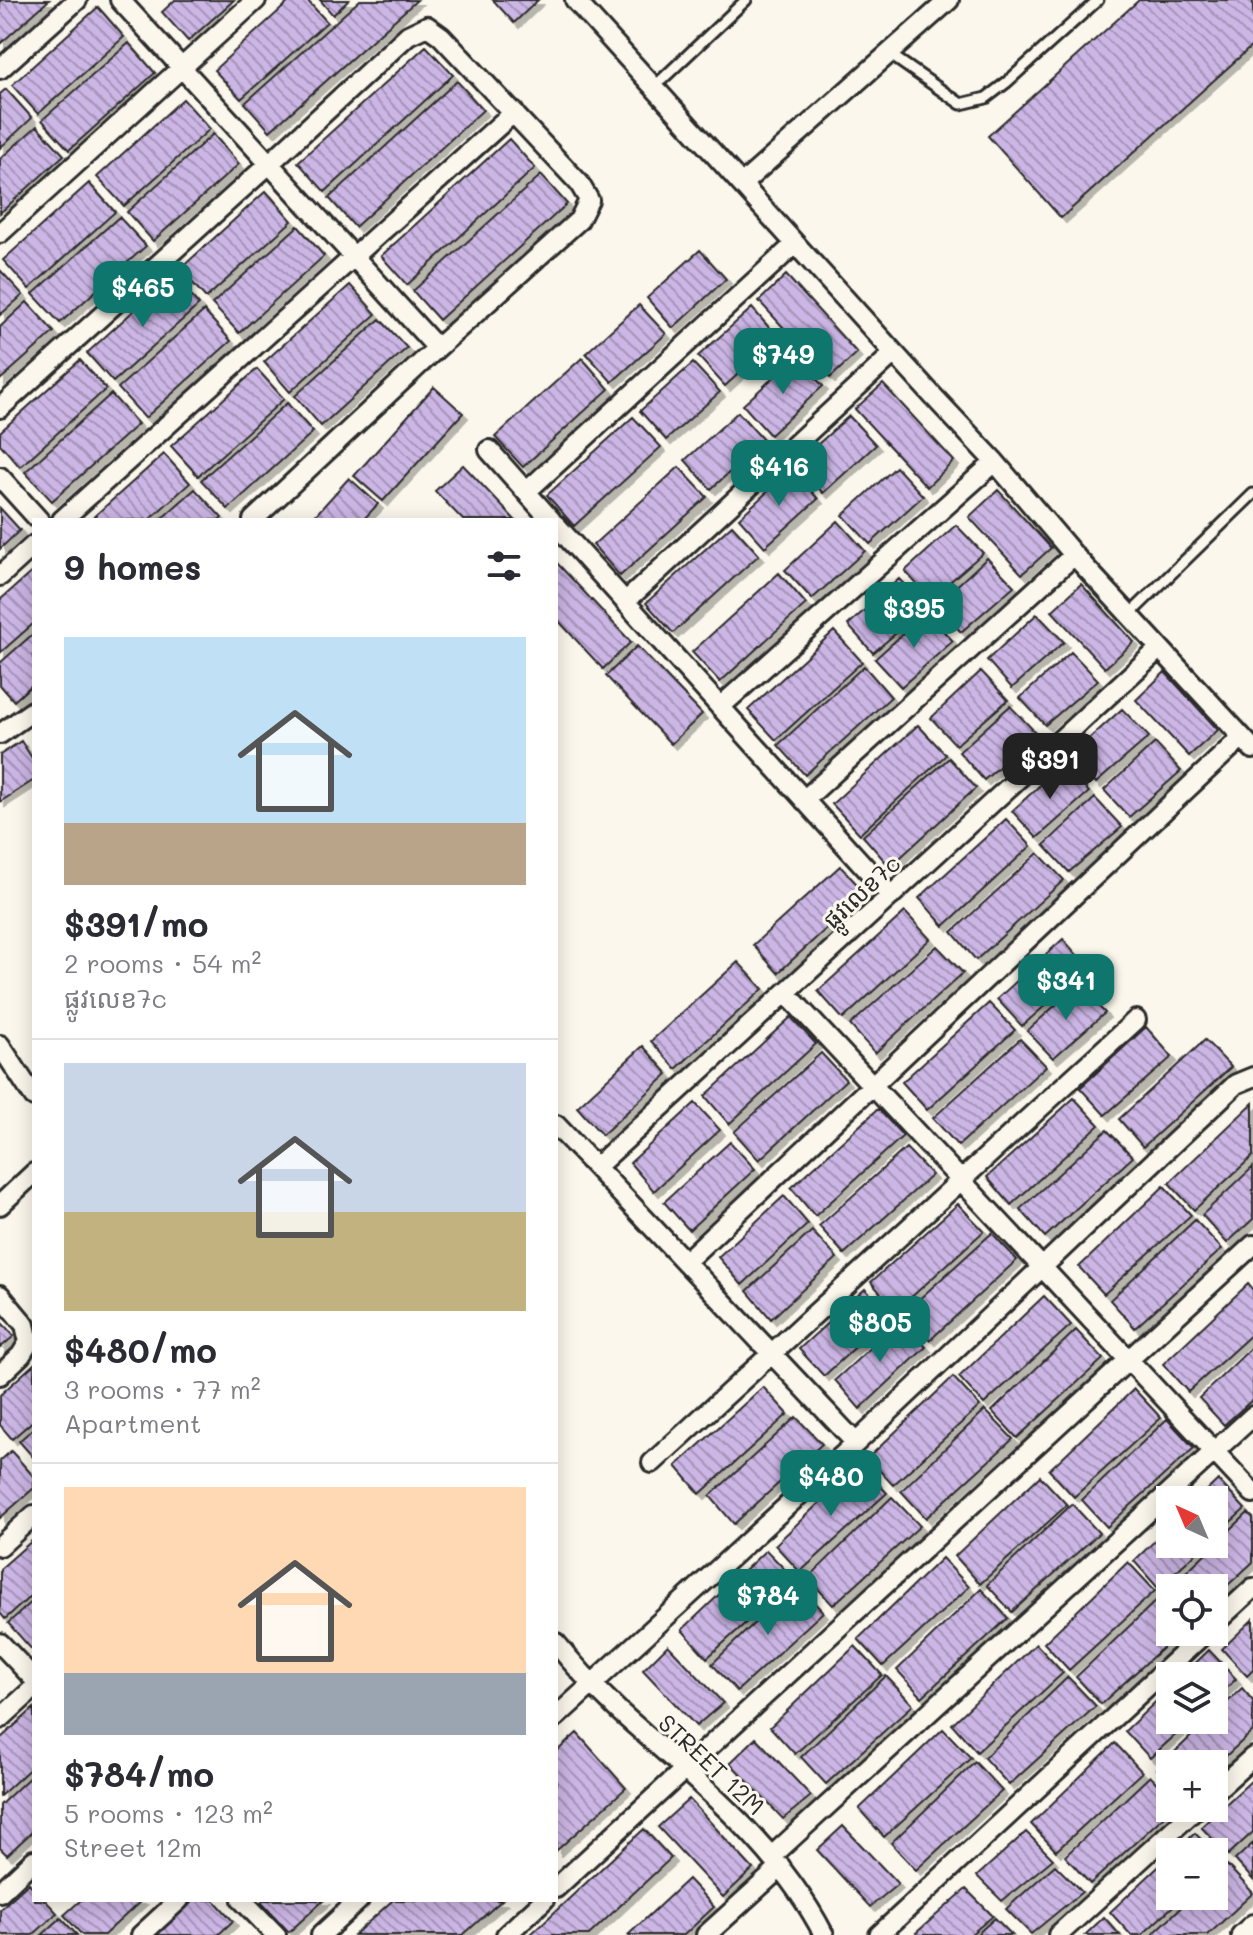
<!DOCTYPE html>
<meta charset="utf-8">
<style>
:root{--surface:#fff;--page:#f2f2f3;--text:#2b2b33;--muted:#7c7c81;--line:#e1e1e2;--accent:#0f766e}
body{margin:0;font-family:Mali,"Noto Sans Khmer",sans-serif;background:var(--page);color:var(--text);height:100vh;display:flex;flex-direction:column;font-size:30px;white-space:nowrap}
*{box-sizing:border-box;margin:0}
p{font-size:26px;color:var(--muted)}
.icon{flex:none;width:44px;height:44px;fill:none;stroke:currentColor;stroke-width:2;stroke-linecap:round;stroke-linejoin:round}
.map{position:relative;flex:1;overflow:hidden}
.drawer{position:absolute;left:32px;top:518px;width:526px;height:1384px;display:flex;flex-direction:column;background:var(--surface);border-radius:0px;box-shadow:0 4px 20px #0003}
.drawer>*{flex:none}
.needle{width:52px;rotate:316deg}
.buttons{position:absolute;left:1156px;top:1486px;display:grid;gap:16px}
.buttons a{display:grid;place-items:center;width:72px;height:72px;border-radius:0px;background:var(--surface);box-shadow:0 4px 20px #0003;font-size:40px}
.price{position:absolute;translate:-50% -68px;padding:0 18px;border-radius:16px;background:var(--accent);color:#fff;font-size:26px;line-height:52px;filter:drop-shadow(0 2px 4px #0008)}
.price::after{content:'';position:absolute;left:50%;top:48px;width:24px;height:18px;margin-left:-12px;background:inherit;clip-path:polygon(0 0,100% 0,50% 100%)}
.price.on{background:#222;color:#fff}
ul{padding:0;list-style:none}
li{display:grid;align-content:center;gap:16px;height:424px;padding:0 32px}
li+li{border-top:2px solid var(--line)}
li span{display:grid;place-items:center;height:248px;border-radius:0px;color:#555}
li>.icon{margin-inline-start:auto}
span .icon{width:144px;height:144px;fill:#fffc;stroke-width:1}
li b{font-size:34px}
h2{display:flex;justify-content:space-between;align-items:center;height:96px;padding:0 32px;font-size:34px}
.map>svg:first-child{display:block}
.building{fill:url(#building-back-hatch);stroke:#2b2b2b;stroke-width:2;filter:url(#shadow)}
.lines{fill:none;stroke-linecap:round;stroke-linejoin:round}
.service-casing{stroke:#2b2b2b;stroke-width:15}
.minor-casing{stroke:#2b2b2b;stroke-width:24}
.service{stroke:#fbf7ec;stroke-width:9}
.minor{stroke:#fbf7ec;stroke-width:18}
.labels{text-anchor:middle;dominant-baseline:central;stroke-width:6;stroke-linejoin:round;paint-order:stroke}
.street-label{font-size:24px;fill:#2b2b2b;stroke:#fbf7ec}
</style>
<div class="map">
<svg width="1253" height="1935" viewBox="0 0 1253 1935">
<defs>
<pattern id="building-back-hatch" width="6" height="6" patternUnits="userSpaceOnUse" patternTransform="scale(2)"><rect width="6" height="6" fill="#ccb6e5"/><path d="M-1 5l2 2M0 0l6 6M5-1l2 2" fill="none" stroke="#a694ba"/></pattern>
<filter id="shadow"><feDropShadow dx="5" dy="5" stdDeviation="0" flood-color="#0004"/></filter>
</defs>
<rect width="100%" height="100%" fill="#fbf7ec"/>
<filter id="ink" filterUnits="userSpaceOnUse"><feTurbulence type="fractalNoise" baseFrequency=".0125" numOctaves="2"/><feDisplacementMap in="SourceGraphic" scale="16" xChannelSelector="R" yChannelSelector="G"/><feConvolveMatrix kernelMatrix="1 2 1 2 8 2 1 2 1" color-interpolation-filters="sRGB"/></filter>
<g filter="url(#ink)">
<path class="building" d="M0 0H49L0 44Z
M175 0H234L188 41 162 12Z
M291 0H307L327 22 241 99 214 70Z
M320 0H349L333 15Z
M360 0H417L270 131 245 103Z
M493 0H538L514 23Z
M1139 0H1253V45L1061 218 988 136Z
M98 7 124 37 38 114 12 85Z
M129 43 155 73 69 150 42 120Z
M426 46 453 75 325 192 298 162Z
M457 81 483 110 355 227 329 198Z
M6 89 32 118 0 148V94Z
M183 99 210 129 124 206 97 177Z
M37 126 64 155 0 213V159Z
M213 134 239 164 153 241 127 212Z
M509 139 535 168 407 285 381 256Z
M541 175 567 204 439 320 413 291Z
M89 183 115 212 29 289 3 260Z
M266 191 292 221 206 298 180 269Z
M119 217 146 246 60 323 33 294Z
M298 226 324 256 239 333 212 304Z
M700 250 726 279 673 328 647 298Z
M0 270 23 295 0 315Z
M173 275 199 305 113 382 87 353Z
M786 275 857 353 830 378 759 301Z
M350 285 376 314 290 392 264 362Z
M27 302 54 332 0 380V327Z
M639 305 666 334 612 382 586 353Z
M752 308 778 338 725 386 698 356Z
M204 311 231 341 145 418 118 388Z
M380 319 407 348 321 426 295 396Z
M796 357 823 386 770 435 743 405Z
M582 358 609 389 523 467 495 437Z
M80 360 106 389 20 467 0 444V432Z
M693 363 720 392 666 440 640 411Z
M257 369 284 399 198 476 171 446Z
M883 384 954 461 927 487 855 409Z
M434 387 463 413 383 501 354 476Z
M111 394 138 424 52 501 25 472Z
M287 403 313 432 228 509 201 480Z
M738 412 764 441 711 489 685 460Z
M849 416 876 445 823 493 796 464Z
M633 417 661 447 574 526 547 495Z
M164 454 190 483 149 520H90Z
M463 465 515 520H463L435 491Z
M679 467 707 497 620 576 593 545Z
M896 467 923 496 870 544 843 515Z
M792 469 818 499 765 547 739 518Z
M349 478 378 504 363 520H311Z
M195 489 222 518 220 520H160Z
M998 490 1051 548 1022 574 969 517Z
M0 508 20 530 0 549Z
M838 521 865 551 812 599 785 570Z
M732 525 759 555 673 633 646 603Z
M956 525 983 553 930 599 905 571Z
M987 558 1014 586 961 632 936 605Z
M556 562 631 642 603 669 556 618Z
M34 570V623L0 653V600Z
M779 573 806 604 720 682 692 652Z
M899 579 926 607 873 653 848 625Z
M1081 584 1134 642 1105 668 1052 611Z
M926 613 953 641 901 687 875 659Z
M1037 614 1064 642 1012 688 987 660Z
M834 631 862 662 776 740 748 710Z
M34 633V683L14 701 0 685V663Z
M637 646 702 714 671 744 606 676Z
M1071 652 1098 680 1045 725 1020 698Z
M864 666 891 697 805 775 778 745Z
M981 671 1008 700 956 745 931 718Z
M1165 672 1218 730 1189 756 1136 700Z
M1010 706 1037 734 984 780 959 752Z
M1122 709 1149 737 1096 783 1071 755Z
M918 725 946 755 860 834 832 804Z
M21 741 34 761V780L0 802V755Z
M1155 743 1181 771 1129 817 1104 790Z
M949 758 976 788 890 867 863 836Z
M1063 764 1089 792 1037 838 1012 811Z
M1095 798 1122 827 1069 872 1044 845Z
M1006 819 1031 846 944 926 919 898Z
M1038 853 1064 880 976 960 952 932Z
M840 866 865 893 778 973 753 945Z
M905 912 930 939 843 1019 818 991Z
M1063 939 1088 968 1022 1026 997 999Z
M937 946 963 973 875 1053 850 1025Z
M738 962 763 989 676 1069 651 1041Z
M1078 985 1105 1013 1053 1058 1027 1031Z
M989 1003 1015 1030 927 1110 902 1082Z
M791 1017 816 1044 729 1124 705 1096Z
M1146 1027 1172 1057 1105 1115 1080 1088Z
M1020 1039 1046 1066 958 1146 933 1118Z
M1205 1040 1231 1067 1143 1147 1119 1119Z
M643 1046 668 1074 602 1135 577 1107Z
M821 1053 846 1080 759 1160 734 1132Z
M1074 1098 1099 1125 1011 1205 987 1177Z
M695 1103 720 1130 654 1191 630 1163Z
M1253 1103V1156L1194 1210 1169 1183Z
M878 1109 903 1136 815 1216 791 1188Z
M1107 1130 1133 1157 1045 1237 1020 1209Z
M730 1142 755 1169 689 1230 664 1202Z
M906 1148 932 1175 844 1254 819 1226Z
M1253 1167V1219L1227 1243 1202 1215Z
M1164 1186 1191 1215 1104 1294 1079 1267Z
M784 1196 808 1224 742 1285 718 1257Z
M958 1204 984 1231 896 1311 871 1282Z
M1195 1220 1222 1249 1135 1328 1110 1300Z
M812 1231 837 1258 771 1319 747 1291Z
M992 1233 1017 1260 930 1340 905 1312Z
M1248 1284 1253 1290V1333L1188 1392 1163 1364Z
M865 1289 890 1315 824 1376 799 1349Z
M1044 1296 1071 1325 984 1404 959 1377Z
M901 1320 926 1347 860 1409 835 1380Z
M0 1321 14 1336 0 1348Z
M1076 1330 1103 1359 1017 1438 992 1411Z
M1253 1346V1399L1224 1425 1199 1398Z
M34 1364V1420L12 1439 0 1425V1395Z
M953 1377 980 1406 893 1485 868 1458Z
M763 1387 788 1414 700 1494 676 1466Z
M1134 1389 1161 1418 1074 1497 1049 1470Z
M985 1410 1013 1439 926 1518 901 1491Z
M796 1417 822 1444 734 1524 710 1496Z
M1167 1419 1194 1448 1107 1527 1082 1500Z
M34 1428V1458L19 1441Z
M11 1451 34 1477V1488L0 1518V1461Z
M860 1464 887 1493 800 1572 775 1545Z
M1040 1476 1067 1505 980 1584 955 1556Z
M1218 1480 1245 1509 1214 1537V1500H1197Z
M892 1497 920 1526 833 1605 808 1578Z
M1072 1504 1099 1533 1012 1612 987 1585Z
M1248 1513 1253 1518V1562L1214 1598V1588H1170V1600L1164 1593Z
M1170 1526V1544H1206L1158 1588 1134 1561Z
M34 1539V1593L5 1619 0 1613V1569Z
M766 1550 794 1579 707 1658 682 1630Z
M942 1558 969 1587 883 1666 858 1639Z
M1128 1562 1155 1591 1069 1670 1044 1643Z
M796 1583 823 1612 737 1691 712 1664Z
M981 1589 1008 1618 922 1697 897 1670Z
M1161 1596 1170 1606V1632H1180L1101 1704 1076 1677Z
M34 1600V1652L8 1623Z
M1253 1619V1670L1247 1676 1222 1649Z
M1036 1644 1063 1673 977 1752 952 1724Z
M668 1645 723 1703 696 1726 643 1670Z
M855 1646 882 1675 795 1754 770 1727Z
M1209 1650 1236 1679 1214 1700V1676H1182Z
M886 1676 913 1705 826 1784 801 1757Z
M1068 1677 1096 1706 1009 1785 984 1758Z
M1170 1688V1720H1192L1150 1758 1125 1731Z
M1242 1688 1253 1701V1731L1214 1767V1764H1170V1783L1157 1769 1208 1720H1214V1715Z
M34 1708V1765L0 1796V1739Z
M943 1729 971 1758 884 1837 859 1809Z
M577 1733 626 1788 556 1851V1752Z
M756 1738 811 1796 783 1819 730 1763Z
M1115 1743 1142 1772 1056 1851 1031 1824Z
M975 1762 1002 1791 916 1870 891 1843Z
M34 1773V1830L7 1855 0 1848V1805Z
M1150 1776 1170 1797V1808H1173L1090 1884 1065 1856Z
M1253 1779V1832L1228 1855 1201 1827Z
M689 1799 753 1869 723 1897 658 1827Z
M843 1826 898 1884 870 1907 817 1850Z
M644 1829 671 1858 589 1935H530Z
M1026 1832 1053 1859 1002 1901 977 1876Z
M1195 1833 1213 1852H1175Z
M1253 1843V1880L1235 1860Z
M1170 1856V1896H1184L1142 1935H1131L1110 1912Z
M1055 1865 1082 1892 1031 1934 1006 1909Z
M1227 1865 1253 1893 1208 1935H1152L1193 1896H1214V1877Z
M688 1879 714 1907 684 1935H628Z
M29 1883 34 1889V1900H45L57 1913 33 1935H0V1909Z
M966 1889 993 1916 970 1935H919L916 1933Z
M81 1900H142L104 1935H82L64 1915Z
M194 1900H214L233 1921 218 1935H156Z
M263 1900H324L289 1932 261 1902Z
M393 1900H502L463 1935H354Z
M1104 1917 1120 1935H1085Z
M61 1918 77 1935H42Z
M995 1918 1012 1935H976Z"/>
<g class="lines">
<defs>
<path id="service" d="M888 53 961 104 986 98 1007 82 1098 0
M654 87 746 0
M1130 614 1253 494"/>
<path id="minor" d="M120 0 437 348
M575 0 933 396 995 462 1074 555 1253 749
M0 69 77 0
M742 184 949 0
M0 233 256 0
M0 408 269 164 408 35 427 26 441 36 579 183 589 200 579 220 437 348 253 520
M489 450 551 520
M0 477 39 520
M526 492 795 244
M62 520 514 112
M556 525 891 896
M0 576 34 545
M625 602 894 353
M720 707 995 462
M0 734 34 710
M804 800 1074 555
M786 993 1253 1493
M0 1045 34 1097
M556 1125 856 1443
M596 1167 1159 649
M0 1205 34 1173
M685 1262 1242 737
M0 1295 25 1325 29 1342 21 1355 0 1375
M652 1463 1136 1020
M0 1546 34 1515
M1214 1624 1253 1588
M0 1643 34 1679
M556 1643C573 1664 591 1684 610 1702 621 1714 634 1724 646 1735 713 1795 782 1853 824 1935
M556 1717 856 1443 1236 1084 1253 1077
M0 1719 34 1688
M1214 1792 1253 1757
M772 1856 1253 1416
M556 1888 1253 1245
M0 1892 34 1860
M242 1900 276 1935
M141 1935 179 1900
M321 1935 359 1900
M506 1935 544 1900
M706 1935 781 1867
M879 1935 1206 1632
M1058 1935 1197 1808
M1241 1935 1253 1924"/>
</defs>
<use href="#service" class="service-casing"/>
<use href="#minor" class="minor-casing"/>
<use href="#service" class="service"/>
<use href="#minor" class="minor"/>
</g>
</g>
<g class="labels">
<g class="street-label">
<text transform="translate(861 891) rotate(-43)">ផ្លូវលេខ7c</text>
<text transform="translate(712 1764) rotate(43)">STREET 12M</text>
</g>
</g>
</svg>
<div class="buttons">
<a><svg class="needle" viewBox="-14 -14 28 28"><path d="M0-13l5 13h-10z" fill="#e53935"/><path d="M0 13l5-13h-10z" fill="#7c7c81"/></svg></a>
<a><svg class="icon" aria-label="locate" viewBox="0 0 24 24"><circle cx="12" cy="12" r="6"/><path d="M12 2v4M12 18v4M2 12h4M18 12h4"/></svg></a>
<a><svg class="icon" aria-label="layers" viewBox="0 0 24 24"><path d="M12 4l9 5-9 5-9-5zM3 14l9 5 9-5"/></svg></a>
<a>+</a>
<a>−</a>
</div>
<b class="price" style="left:143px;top:329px">$465</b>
<b class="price" style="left:783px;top:396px">$749</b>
<b class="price" style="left:779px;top:508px">$416</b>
<b class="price" style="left:914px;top:650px">$395</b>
<b class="price on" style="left:1050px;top:801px">$391</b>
<b class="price" style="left:1066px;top:1022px">$341</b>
<b class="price" style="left:880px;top:1364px">$805</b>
<b class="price" style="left:831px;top:1518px">$480</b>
<b class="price" style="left:768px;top:1637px">$784</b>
<section class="drawer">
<h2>9 homes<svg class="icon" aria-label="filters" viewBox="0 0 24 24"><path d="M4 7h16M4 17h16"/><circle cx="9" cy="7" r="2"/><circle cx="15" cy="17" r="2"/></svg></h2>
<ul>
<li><span style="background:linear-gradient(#bfe0f5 75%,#b9a48a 0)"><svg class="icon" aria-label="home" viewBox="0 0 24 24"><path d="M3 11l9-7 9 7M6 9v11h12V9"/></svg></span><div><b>$391/mo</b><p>2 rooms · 54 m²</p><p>ផ្លូវលេខ7c</p></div></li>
<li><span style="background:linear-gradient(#c9d6e8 60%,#c2b280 0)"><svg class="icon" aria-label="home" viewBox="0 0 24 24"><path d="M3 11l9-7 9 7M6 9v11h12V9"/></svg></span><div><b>$480/mo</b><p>3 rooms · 77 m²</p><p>Apartment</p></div></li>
<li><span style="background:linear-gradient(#ffd9b3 75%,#9aa5b1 0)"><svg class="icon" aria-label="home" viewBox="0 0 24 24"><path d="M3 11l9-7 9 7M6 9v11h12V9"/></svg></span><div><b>$784/mo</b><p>5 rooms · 123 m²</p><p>Street 12m</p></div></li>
</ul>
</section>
</div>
